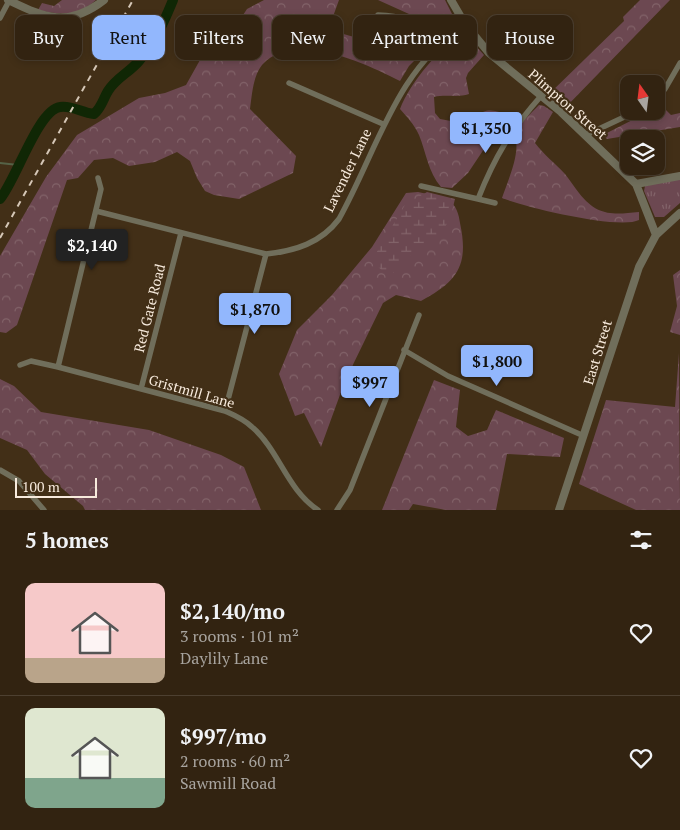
<!DOCTYPE html>
<meta charset="utf-8">
<style>
:root{--surface:#322311;--page:#3d2f1f;--text:#f1f3f6;--muted:#a8a49f;--line:#4d4031;--accent:#92b7fd}
body{margin:0;font-family:"PT Serif",serif;background:var(--page);color:var(--text);height:100vh;display:flex;flex-direction:column;font-size:19px;white-space:nowrap}
*{box-sizing:border-box;margin:0}
p{font-size:16px;color:var(--muted)}
.icon{flex:none;width:28px;height:28px;fill:none;stroke:currentColor;stroke-width:2;stroke-linecap:round;stroke-linejoin:round}
.map{position:relative;height:510px;overflow:hidden}
.details{display:flex;flex-direction:column;background:var(--surface);flex:1}
.details>*{flex:none}
.banner{position:absolute;left:15px;top:15px;width:650px;height:45px;display:flex;gap:10px}
.needle{width:32px;rotate:346deg}
.buttons{position:absolute;left:620px;top:75px;display:grid;gap:10px}
.buttons a{display:grid;place-items:center;width:45px;height:45px;border-radius:10px;background:var(--surface);box-shadow:0 2px 8px #0003,0 0 0 1px var(--line);font-size:25px}
.scale{position:absolute;left:15px;bottom:12px;width:82px;box-sizing:border-box;padding-left:5px;border:2px solid #f7eadc;border-top:0;font-size:14px;line-height:18px;white-space:nowrap;color:#f7eadc;-webkit-text-stroke:4px #422f17;paint-order:stroke}
.price{position:absolute;translate:-50% -42px;padding:0 11px;border-radius:5px;background:var(--accent);color:#111;font-size:16px;line-height:32px;filter:drop-shadow(0 1px 2px #0008)}
.price::after{content:'';position:absolute;left:50%;top:30px;width:15px;height:11px;margin-left:-8px;background:inherit;clip-path:polygon(0 0,100% 0,50% 100%)}
.price.current{background:#222;color:#fff}
ul{padding:0;list-style:none}
li{display:flex;align-items:center;gap:15px;height:125px;padding:0 25px}
li+li{border-top:1px solid var(--line)}
li span{display:grid;place-items:center;flex:none;width:140px;height:100px;border-radius:10px;color:#555}
li>.icon{margin-inline-start:auto}
span .icon{width:60px;height:60px;fill:#fffc;stroke-width:1}
li b{font-size:21px}
h2{display:flex;justify-content:space-between;align-items:center;height:60px;padding:0 25px;font-size:21px}
.tag{padding:0 18px;border-radius:10px;background:var(--surface);box-shadow:0 2px 8px #0003,0 0 0 1px var(--line);font-size:18px;line-height:45px}
.tag.current{background:var(--accent);color:#111}
.map>svg:first-child{display:block}
.grass{fill:url(#grass-tufts)}
.forest{fill:url(#forest-crowns)}
.wetland{fill:url(#wetland-marsh)}
.lines{fill:none;stroke-linecap:round;stroke-linejoin:round}
.stream{stroke:#556246;stroke-width:2}
.river{stroke:#102705;stroke-width:10}
.minor{stroke:#706e5b;stroke-width:5.5}
.tertiary{stroke:#706e5b;stroke-width:8}
.rail{stroke:#d5c7b7;stroke-width:2;stroke-dasharray:6 6;stroke-linecap:butt}
.labels{text-anchor:middle;dominant-baseline:central;stroke-width:4.5;stroke-linejoin:round;paint-order:stroke}
.street-label{font-size:14px;fill:#f7eadc;stroke:#422f17}
</style>
<div class="map">
<svg width="680" height="510" viewBox="0 0 680 510">
<defs>
<pattern id="grass-tufts" width="24" height="20" patternUnits="userSpaceOnUse" patternTransform="scale(1.25)"><rect width="24" height="20" fill="#6c4851"/><path d="M3 7l-1-3M5 7V3M7 7l1-3M15 17l-1-3M17 17v-4M19 17l1-3" fill="none" stroke="#826369"/></pattern>
<pattern id="forest-crowns" width="20" height="18" patternUnits="userSpaceOnUse" patternTransform="scale(1.25)"><rect width="20" height="18" fill="#6c4851"/><path d="M2 6a3 3 0 1 1 6 0M12 15a3 3 0 1 1 6 0" fill="none" stroke="#826369"/></pattern>
<pattern id="wetland-marsh" width="20" height="14" patternUnits="userSpaceOnUse" patternTransform="scale(1.25)"><rect width="20" height="14" fill="#6c4851"/><path d="M1 5h8M5 5V1M11 12h8M15 12V8" fill="none" stroke="#826369"/></pattern>
</defs>
<rect width="100%" height="100%" fill="#422f17"/>
<path class="grass" d="M680 178V203L664 217H655L644 191 645 186Z"/>
<path class="forest" d="M62 0H96C77 17 61 15 38 10L42 3 54 6Z
M264 0H339L331 22 340 33 354 37 380 24 388 26 385 39 390 50H403L420 37 430 45 409 66 400 81C366 64 294 29 262 65 253 76 252 95 250 109L296 156 293 173 239 199 214 195 205 191 197 178 190 161 177 152 155 162 129 166 113 158 94 160 78 178 67 180 17 325 6 333 0 332V256L46 177 77 135 139 98 165 93 186 85 200 60 222 47 247 9Z
M378 0H445L453 16V24L437 36 409 14Z
M640 0H670L563 110 547 96 624 21 623 17Z
M465 34 484 55 468 73 466 78 469 94C458 98 446 94 434 97L435 113 440 119 467 124C472 121 477 114 483 112 496 106 511 119 525 119L539 105 544 106 553 112 535 143C544 155 555 163 565 174 570 180 574 187 579 193 597 216 612 215 639 212V220C619 230 524 207 502 198 507 183 521 152 515 138L502 131 492 137 468 173 452 188 441 187C428 172 426 152 419 135 414 124 407 117 400 109 410 83 440 46 465 34Z
M660 104 671 115 680 113V127L607 139 603 135 650 111H656V107Z
M418 192C427 194 440 195 448 200 456 204 459 215 460 223 469 265 458 281 421 301L396 295 383 303 345 381 321 447 304 413 295 416 279 374 297 330 332 295 372 247 406 193Z
M680 270V335L670 332 677 306 673 275Z
M679 353 680 510H636L579 484 606 400 675 407Z
M0 379 14 386 41 412 149 430 221 455 244 467 261 510H85L83 506 45 474 27 450 0 438Z
M434 380 460 390 456 427 468 436 487 430 496 410 564 438 560 457 507 454 496 510H446L413 504 409 510H382Z"/>
<path class="wetland" d="M427 192 455 199 450 219 436 241 408 257 393 273 386 274 375 264V255L405 205Z"/>
<g class="lines">
<path class="stream" d="M0 163 18 165"/>
<path class="river" d="M0 199C16 180 38 110 60 107 72 105 82 113 94 114 102 107 103 99 108 91 116 78 130 72 139 61 155 42 164 22 173 0"/>
<path class="minor" d="M378 15C407 15 417 27 439 44
M0 18 9 1
M289 83 383 124
M656 98 665 89 680 63
M586 135 637 111
M421 186 478 199
M495 203 478 199C495 156 511 130 541 96
M96 211 266 254C295 251 321 243 339 219 378 149 395 71 465 24
M404 350 448 376 584 436
M20 365 31 361 58 367 225 411C234 415 244 419 252 427 279 450 287 490 318 510
M58 367 101 189 98 178
M141 389 181 233
M225 411 266 254
M0 470 19 481 44 510
M337 510 350 490 419 315"/>
<path class="tertiary" d="M8 0C45 18 68 28 104 0
M451 0 465 24 489 53 561 112 636 184 656 235
M636 184 680 176
M559 510 639 267 656 235 680 213"/>
<path class="rail" d="M0 238 133 0"/>
</g>
<g class="labels">
<g class="street-label">
<text transform="translate(568 104) rotate(41)">Plimpton Street</text>
<text transform="translate(347 170) rotate(-64)">Lavender Lane</text>
<text transform="translate(149 308) rotate(-76)">Red Gate Road</text>
<text transform="translate(597 352) rotate(-73)">East Street</text>
<text transform="translate(192 391) rotate(16)">Gristmill Lane</text>
</g>
</g>
</svg>
<div class="buttons">
<a><svg class="needle" viewBox="-14 -14 28 28"><path d="M0-13l5 13h-10z" fill="#e53935"/><path d="M0 13l5-13h-10z" fill="#a8a49f"/></svg></a>
<a><svg class="icon" aria-label="layers" viewBox="0 0 24 24"><path d="M12 4l9 5-9 5-9-5zM3 14l9 5 9-5"/></svg></a>
</div>
<div class="scale">100 m</div>
<b class="price" style="left:486px;top:154px">$1,350</b>
<b class="price current" style="left:92px;top:271px">$2,140</b>
<b class="price" style="left:255px;top:335px">$1,870</b>
<b class="price" style="left:497px;top:387px">$1,800</b>
<b class="price" style="left:370px;top:408px">$997</b>
<div class="banner">
<a class="tag">Buy</a>
<a class="tag current">Rent</a>
<a class="tag">Filters</a>
<a class="tag">New</a>
<a class="tag">Apartment</a>
<a class="tag">House</a>
</div>
</div>
<section class="details">
<h2>5 homes<svg class="icon" aria-label="filters" viewBox="0 0 24 24"><path d="M4 7h16M4 17h16"/><circle cx="9" cy="7" r="2"/><circle cx="15" cy="17" r="2"/></svg></h2>
<ul>
<li><span style="background:linear-gradient(#f6c9c9 75%,#b9a48a 0)"><svg class="icon" aria-label="home" viewBox="0 0 24 24"><path d="M3 11l9-7 9 7M6 9v11h12V9"/></svg></span><div><b>$2,140/mo</b><p>3 rooms · 101 m²</p><p>Daylily Lane</p></div><svg class="icon" aria-label="heart" viewBox="0 0 24 24"><path d="M12 20l-8-8c-3-5 5-10 8-4 3-6 11-1 8 4z"/></svg></li>
<li><span style="background:linear-gradient(#dfe7d0 70%,#7fa58c 0)"><svg class="icon" aria-label="home" viewBox="0 0 24 24"><path d="M3 11l9-7 9 7M6 9v11h12V9"/></svg></span><div><b>$997/mo</b><p>2 rooms · 60 m²</p><p>Sawmill Road</p></div><svg class="icon" aria-label="heart" viewBox="0 0 24 24"><path d="M12 20l-8-8c-3-5 5-10 8-4 3-6 11-1 8 4z"/></svg></li>
</ul>
</section>
